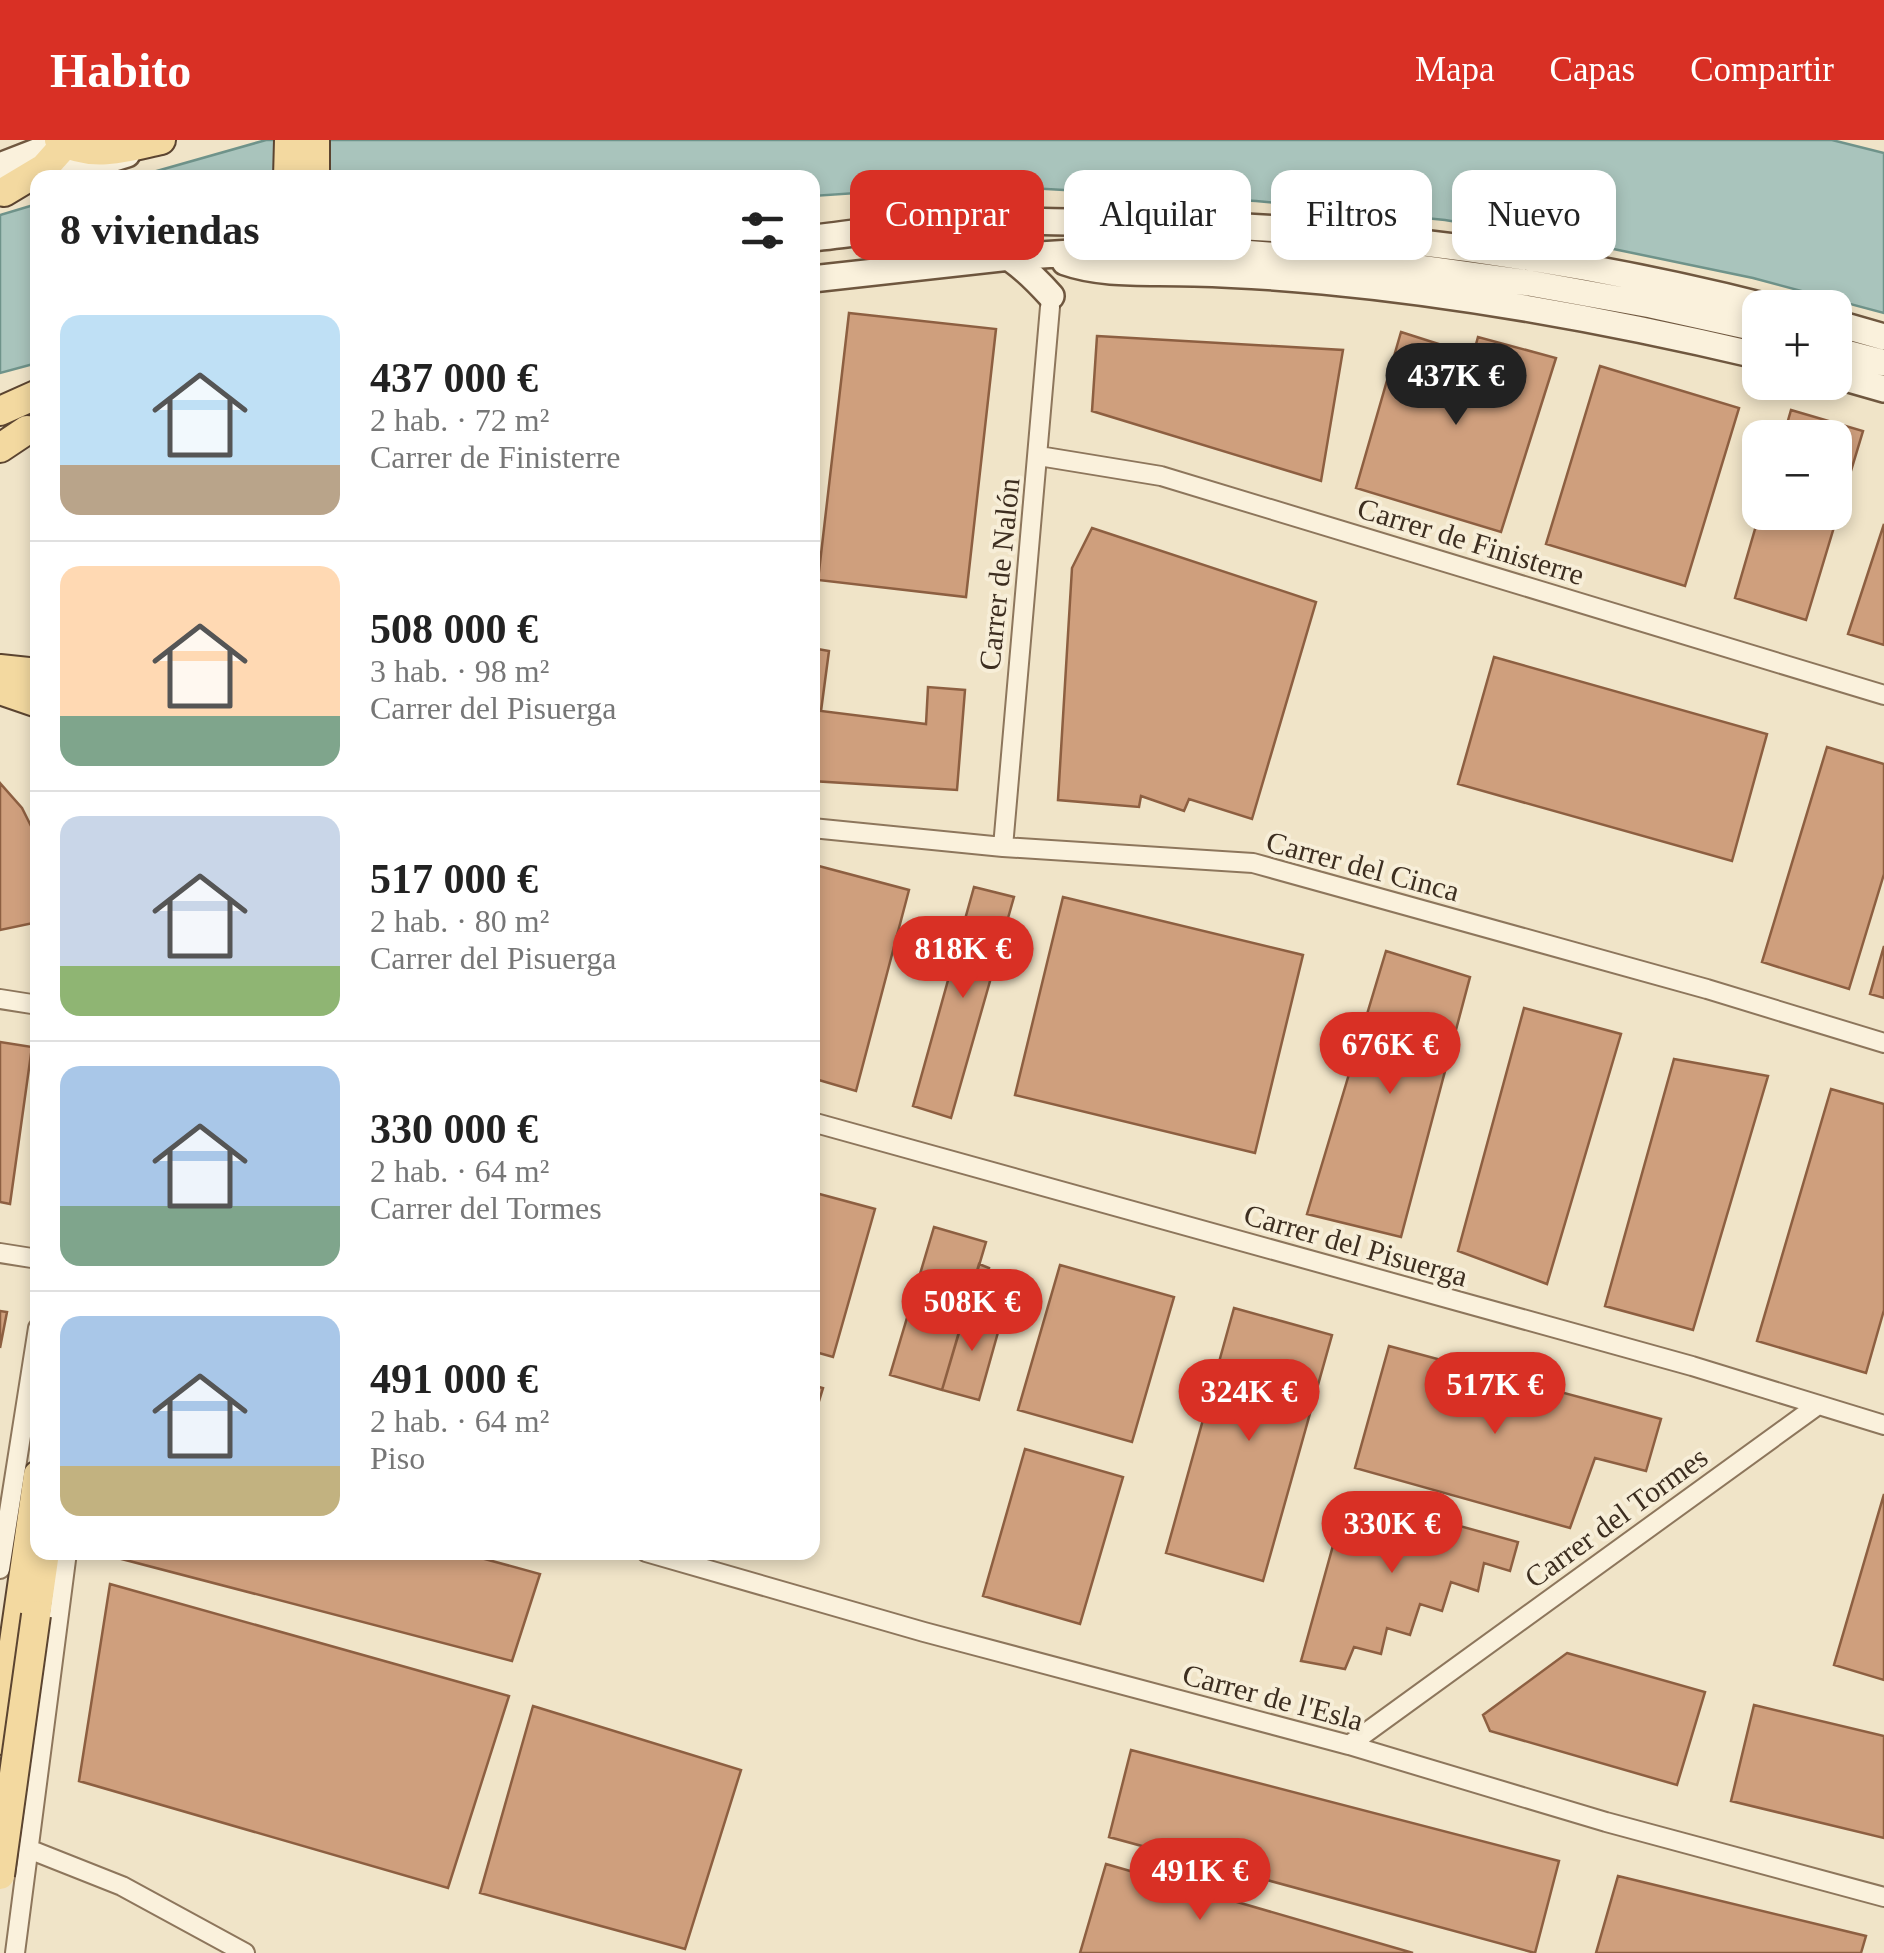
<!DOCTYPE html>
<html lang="es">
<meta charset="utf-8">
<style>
:root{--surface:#fff;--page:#f2f2f2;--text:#222;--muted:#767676;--line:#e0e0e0;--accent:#d93025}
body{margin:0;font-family:"Times New Roman",serif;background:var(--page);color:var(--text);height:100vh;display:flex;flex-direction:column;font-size:38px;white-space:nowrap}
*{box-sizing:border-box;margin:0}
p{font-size:32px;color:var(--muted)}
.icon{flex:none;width:55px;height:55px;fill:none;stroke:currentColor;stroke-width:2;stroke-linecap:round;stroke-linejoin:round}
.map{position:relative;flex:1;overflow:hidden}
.drawer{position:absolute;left:30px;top:30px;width:790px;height:1390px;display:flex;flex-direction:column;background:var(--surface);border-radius:20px;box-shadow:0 5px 15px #0003}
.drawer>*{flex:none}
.guide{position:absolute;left:850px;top:30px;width:882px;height:90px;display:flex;gap:20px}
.fabs{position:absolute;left:1742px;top:150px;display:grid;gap:20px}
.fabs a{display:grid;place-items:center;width:110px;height:110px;border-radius:20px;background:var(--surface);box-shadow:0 5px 15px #0003;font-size:50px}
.price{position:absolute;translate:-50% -85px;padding:0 22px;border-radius:35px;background:var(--accent);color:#fff;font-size:32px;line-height:65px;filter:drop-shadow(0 2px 5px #0008)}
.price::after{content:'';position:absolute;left:50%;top:60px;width:30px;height:22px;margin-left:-15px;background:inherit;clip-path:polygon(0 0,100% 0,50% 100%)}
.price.selected{background:#222;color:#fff}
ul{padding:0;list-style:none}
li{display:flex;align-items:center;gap:30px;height:250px;padding:0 30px}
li+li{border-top:2px solid var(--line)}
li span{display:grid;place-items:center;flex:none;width:280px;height:200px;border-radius:20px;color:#555}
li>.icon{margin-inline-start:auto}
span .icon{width:120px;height:120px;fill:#fffc;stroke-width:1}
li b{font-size:42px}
h2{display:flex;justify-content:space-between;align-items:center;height:120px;padding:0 30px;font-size:42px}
.chip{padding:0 35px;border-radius:20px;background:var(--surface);box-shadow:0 5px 15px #0003;font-size:35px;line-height:90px}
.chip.selected{background:var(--accent);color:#fff}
header{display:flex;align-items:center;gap:60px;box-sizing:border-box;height:140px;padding:0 50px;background:var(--accent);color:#fff}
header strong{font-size:48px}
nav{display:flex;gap:55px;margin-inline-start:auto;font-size:35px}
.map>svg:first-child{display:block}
.water{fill:#a9c4bc;stroke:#6f938a;stroke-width:2.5}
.building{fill:#cf9f7d;stroke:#8d5f41;stroke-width:2.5}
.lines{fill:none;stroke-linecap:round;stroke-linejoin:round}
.minor-casing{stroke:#8d765c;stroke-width:22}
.secondary-casing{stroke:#6f573f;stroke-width:30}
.primary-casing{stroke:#5b4430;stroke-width:32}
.minor{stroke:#faf1dc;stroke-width:18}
.secondary{stroke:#faf1dc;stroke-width:25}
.primary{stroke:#f3d9a0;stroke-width:28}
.primary-bridge-casing{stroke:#5b4430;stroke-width:32;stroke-linecap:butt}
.primary-bridge{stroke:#f3d9a0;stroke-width:28}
.labels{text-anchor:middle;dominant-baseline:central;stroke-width:8;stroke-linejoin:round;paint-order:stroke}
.street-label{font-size:30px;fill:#3d2e20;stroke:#f7eed8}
</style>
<header>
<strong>Habito</strong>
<nav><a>Mapa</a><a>Capas</a><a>Compartir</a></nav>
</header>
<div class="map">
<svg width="1884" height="1813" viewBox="0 0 1884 1813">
<rect width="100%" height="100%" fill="#f0e4c8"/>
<path class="water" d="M266 0H1832L1884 13V173L1753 138 1599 106 1445 80 1256 61 975 45 813 56 812 38H132Z
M37 64V223L0 233V75Z"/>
<path class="building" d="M849 173 996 189 966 457 818 440Z
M1401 192 1473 215 1478 197 1556 218 1501 392 1356 348Z
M1097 196 1343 210 1321 341 1092 271Z
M1600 226 1739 268 1685 446 1546 404Z
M1791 270 1863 291 1806 480 1735 458 1760 372H1835V298H1783Z
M1884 384V505L1848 494Z
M1092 388 1316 462 1252 679 1189 659 1184 671 1141 656 1139 667 1058 660 1072 428Z
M812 508 829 511 821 571 926 584 928 547 965 550 957 650 812 641Z
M1494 517 1767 594 1732 721 1458 644Z
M1827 607 1884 624V734L1849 849 1762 822Z
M0 643 22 668 38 700V782L0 790Z
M815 725 909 750 856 951 812 938V735Z
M974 747 1014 757 951 978 913 966Z
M1063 757 1303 815 1255 1013 1015 955Z
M1884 806V858L1870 854Z
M1386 811 1470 837 1401 1097 1307 1074Z
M1524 868 1621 894 1547 1144 1458 1111Z
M0 902 32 907 10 1064 0 1062Z
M1674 919 1768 936 1693 1190 1605 1166Z
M1831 949 1884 964V1170L1866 1233 1757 1201Z
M812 1052 875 1069 833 1217 812 1211Z
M934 1087 986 1102 942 1250 890 1235Z
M979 1124 989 1128 978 1171 966 1168Z
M1060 1125 1174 1157 1132 1302 1018 1270Z
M966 1168 1002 1178 979 1260 942 1250Z
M1234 1168 1332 1195 1263 1441 1166 1413Z
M0 1171 7 1172 0 1208Z
M1389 1206 1661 1279 1646 1331 1595 1318 1570 1388 1355 1328Z
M812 1245 823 1248 812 1284Z
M1025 1309 1123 1337 1080 1484 983 1456Z
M1884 1354V1540L1834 1525Z
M1347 1355 1518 1402 1510 1431 1484 1423 1478 1451 1451 1442 1442 1471 1420 1464 1410 1495 1387 1488 1381 1514 1354 1507 1345 1529 1301 1521Z
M115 1412H459L540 1434 512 1521 114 1417Z
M110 1444 509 1556 448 1748 79 1641Z
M1567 1513 1705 1552 1677 1645 1490 1591 1483 1575Z
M1754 1565 1884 1596V1698L1731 1661Z
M533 1566 741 1630 685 1809 480 1753Z
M1131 1610 1559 1721 1535 1813 1109 1697Z
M1106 1724 1413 1813H1080Z
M1618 1736 1866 1796 1861 1813H1596Z"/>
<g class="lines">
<defs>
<path id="minor" d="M1039 316 1161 336 1884 555
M812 688 1003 707 1253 723 1707 849 1884 903
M1003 707 1050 167
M0 859 38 865
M812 982 1692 1226 1884 1285
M0 1113 38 1119
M646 1412 924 1492 1349 1605 1606 1682 1884 1757
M0 1429 38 1188
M1349 1605 1818 1265
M21 1706 122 1746 245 1813
M15 1813 67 1412"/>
<path id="secondary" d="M0 26 67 0
M50 38 127 14
M812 98C848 95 883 88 917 85 977 79 1039 82 1099 82 1326 84 1552 112 1772 168
M938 99C993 101 1015 116 1051 156
M1065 122C1104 136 1152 131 1194 133 1237 134 1280 137 1323 141 1471 155 1616 182 1760 216
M812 139 1010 117 1133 109 1204 110 1398 125 1529 143 1651 165 1760 189
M1835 183 1884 197
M1835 210 1884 223
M1835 235 1884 249"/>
<path id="primary" d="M59 0C93 19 124 8 161 0
M315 0V38
M288 38 289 0
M4 52 44 28 69 0
M0 271 38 254
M0 308 27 290
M0 529 38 533
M0 550 38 563
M36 1475 45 1412
M0 1600 38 1335"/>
</defs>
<use href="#minor" class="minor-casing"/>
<use href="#secondary" class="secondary-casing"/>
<use href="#primary" class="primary-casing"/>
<use href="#minor" class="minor"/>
<use href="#secondary" class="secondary"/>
<use href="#primary" class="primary"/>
<defs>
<path id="primary-bridge" d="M0 1735 36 1475"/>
</defs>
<use href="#primary-bridge" class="primary-bridge-casing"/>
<use href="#primary-bridge" class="primary-bridge"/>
</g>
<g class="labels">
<g class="street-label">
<text transform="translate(1471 401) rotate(17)">Carrer de Finisterre</text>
<text transform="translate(999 434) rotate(-84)">Carrer de Nalón</text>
<text transform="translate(1363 726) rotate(15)">Carrer del Cinca</text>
<text transform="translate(1356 1105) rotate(16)">Carrer del Pisuerga</text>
<text transform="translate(1616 1377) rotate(-36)">Carrer del Tormes</text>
<text transform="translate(1273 1557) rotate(15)">Carrer de l'Esla</text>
</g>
</g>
</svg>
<div class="fabs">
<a>+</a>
<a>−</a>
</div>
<b class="price selected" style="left:1456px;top:288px">437K €</b>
<b class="price" style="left:963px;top:861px">818K €</b>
<b class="price" style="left:1390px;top:957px">676K €</b>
<b class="price" style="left:972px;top:1214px">508K €</b>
<b class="price" style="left:1495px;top:1297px">517K €</b>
<b class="price" style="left:1249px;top:1304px">324K €</b>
<b class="price" style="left:1392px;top:1436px">330K €</b>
<b class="price" style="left:1200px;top:1783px">491K €</b>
<div class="guide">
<a class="chip selected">Comprar</a>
<a class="chip">Alquilar</a>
<a class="chip">Filtros</a>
<a class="chip">Nuevo</a>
</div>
<section class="drawer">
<h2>8 viviendas<svg class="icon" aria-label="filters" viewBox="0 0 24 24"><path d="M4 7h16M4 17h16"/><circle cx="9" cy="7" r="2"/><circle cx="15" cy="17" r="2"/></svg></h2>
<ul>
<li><span style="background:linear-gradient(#bfe0f5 75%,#b9a48a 0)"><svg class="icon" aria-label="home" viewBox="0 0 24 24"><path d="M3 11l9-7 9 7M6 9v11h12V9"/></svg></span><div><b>437 000 €</b><p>2 hab. · 72 m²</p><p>Carrer de Finisterre</p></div></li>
<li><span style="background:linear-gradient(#ffd9b3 75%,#7fa58c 0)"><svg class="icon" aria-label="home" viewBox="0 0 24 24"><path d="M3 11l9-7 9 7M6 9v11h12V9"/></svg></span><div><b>508 000 €</b><p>3 hab. · 98 m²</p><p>Carrer del Pisuerga</p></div></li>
<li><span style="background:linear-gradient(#c9d6e8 75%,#8fb573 0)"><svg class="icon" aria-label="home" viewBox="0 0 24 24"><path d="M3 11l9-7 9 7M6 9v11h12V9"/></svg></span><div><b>517 000 €</b><p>2 hab. · 80 m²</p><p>Carrer del Pisuerga</p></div></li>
<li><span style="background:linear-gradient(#a9c7e8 70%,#7fa58c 0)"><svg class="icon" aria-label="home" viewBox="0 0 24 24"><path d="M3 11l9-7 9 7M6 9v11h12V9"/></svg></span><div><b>330 000 €</b><p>2 hab. · 64 m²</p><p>Carrer del Tormes</p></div></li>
<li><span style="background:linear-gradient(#a9c7e8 75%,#c2b280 0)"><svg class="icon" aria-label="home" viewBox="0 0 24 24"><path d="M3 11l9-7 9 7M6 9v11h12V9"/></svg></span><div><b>491 000 €</b><p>2 hab. · 64 m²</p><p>Piso</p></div></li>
</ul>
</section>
</div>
